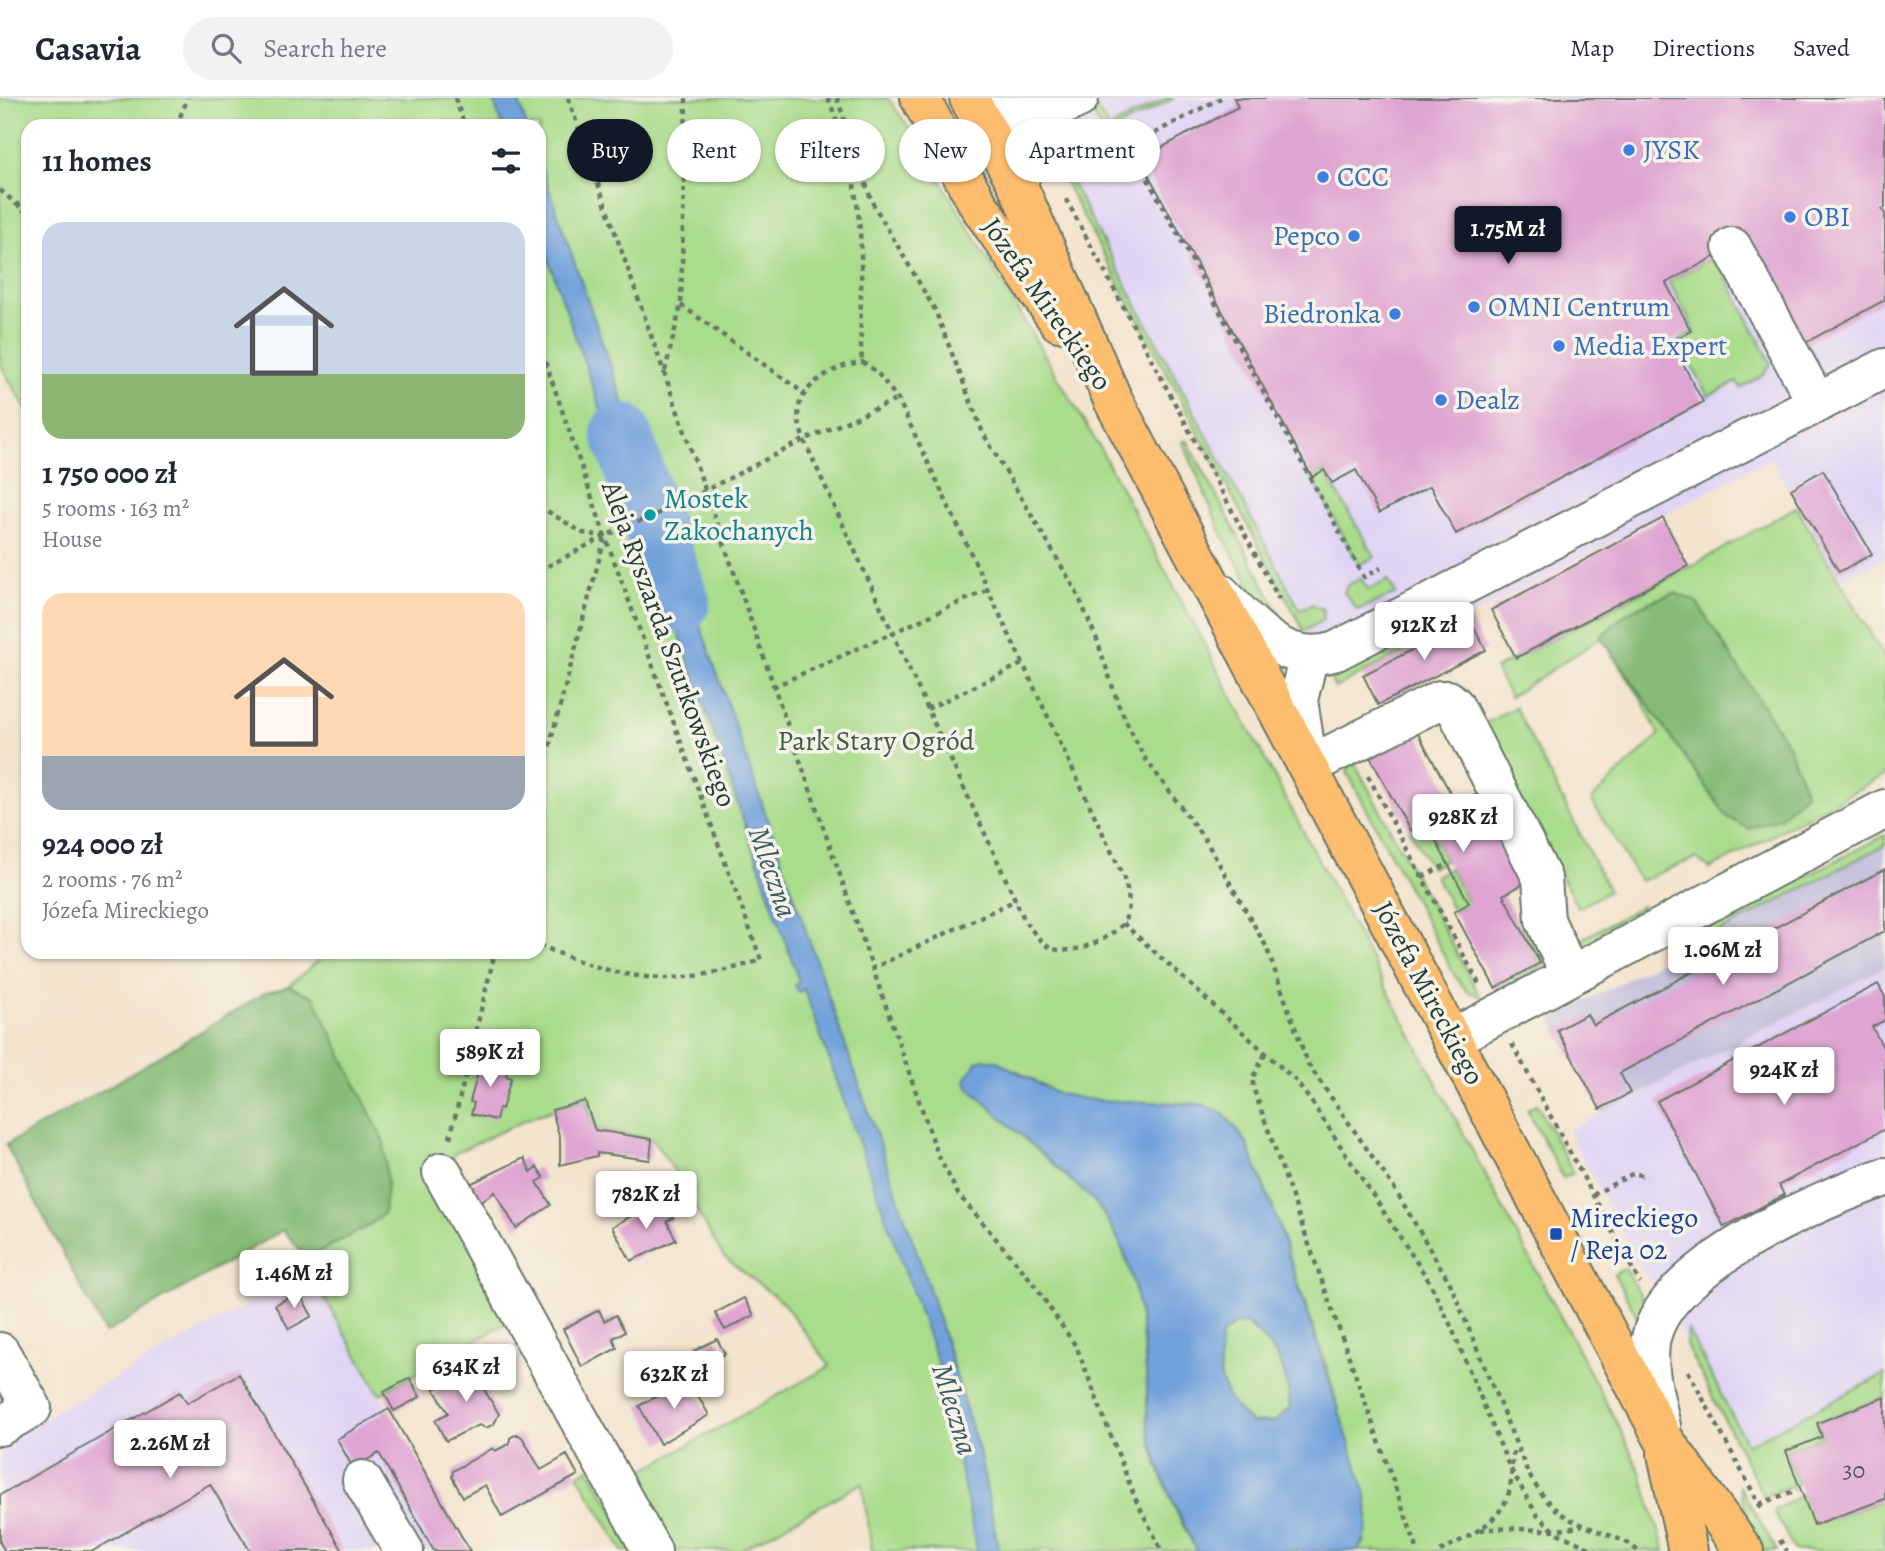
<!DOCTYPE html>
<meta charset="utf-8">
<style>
:root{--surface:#fff;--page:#f2f2f3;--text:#1f2937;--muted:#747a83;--line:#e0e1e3;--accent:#111827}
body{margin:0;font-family:Alegreya,serif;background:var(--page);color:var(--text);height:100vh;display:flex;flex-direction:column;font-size:26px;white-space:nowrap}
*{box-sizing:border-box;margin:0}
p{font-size:23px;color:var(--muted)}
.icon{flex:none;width:38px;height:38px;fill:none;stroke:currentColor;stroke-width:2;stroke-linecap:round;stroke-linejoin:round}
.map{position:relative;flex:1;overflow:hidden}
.sheet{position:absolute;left:21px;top:21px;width:525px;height:840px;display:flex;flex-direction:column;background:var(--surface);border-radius:21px;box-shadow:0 2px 5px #0004}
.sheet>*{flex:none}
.banner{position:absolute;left:567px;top:21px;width:665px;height:63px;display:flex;gap:14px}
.price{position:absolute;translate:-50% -60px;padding:0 16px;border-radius:7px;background:#fff;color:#222;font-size:23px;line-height:46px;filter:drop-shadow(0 2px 4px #0008)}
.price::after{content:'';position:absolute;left:50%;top:42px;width:21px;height:16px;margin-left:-10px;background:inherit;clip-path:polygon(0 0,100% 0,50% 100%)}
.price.on{background:var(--accent);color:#fff}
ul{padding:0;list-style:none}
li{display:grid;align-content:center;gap:14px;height:371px;padding:0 21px}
li span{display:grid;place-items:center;height:217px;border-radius:21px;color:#555}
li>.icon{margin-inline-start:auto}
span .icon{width:126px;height:126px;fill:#fffc;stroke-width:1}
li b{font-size:30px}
h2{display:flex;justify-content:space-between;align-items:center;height:84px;padding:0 21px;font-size:30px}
.tag{padding:0 24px;border-radius:32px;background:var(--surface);box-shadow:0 2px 5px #0004;font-size:24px;line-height:63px}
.tag.on{background:var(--accent);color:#fff}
header{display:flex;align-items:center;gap:42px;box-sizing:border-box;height:98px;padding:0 35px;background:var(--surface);border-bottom:2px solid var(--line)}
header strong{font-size:33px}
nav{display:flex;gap:38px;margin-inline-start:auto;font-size:24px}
.search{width:490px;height:63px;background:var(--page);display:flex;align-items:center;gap:18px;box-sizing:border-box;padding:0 24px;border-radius:38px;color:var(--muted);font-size:26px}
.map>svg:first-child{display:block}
.built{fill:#e0d4f4}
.industrial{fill:#c4c0db}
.green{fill:#a9dc8b;stroke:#648c60;stroke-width:2}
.forest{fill:#86bc77;stroke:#527c56;stroke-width:2}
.water{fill:#72a2dc;stroke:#487088;stroke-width:2;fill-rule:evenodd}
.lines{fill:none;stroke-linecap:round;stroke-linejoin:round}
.river{stroke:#72a2dc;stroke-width:60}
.building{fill:#dfa4d2}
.minor-casing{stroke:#69776a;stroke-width:42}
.major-casing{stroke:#69776a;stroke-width:42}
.path{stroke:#69776a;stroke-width:4.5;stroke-dasharray:5 5;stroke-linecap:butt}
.minor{stroke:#fff;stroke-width:38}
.major{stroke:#fcbd6e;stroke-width:38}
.shop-dot{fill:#3f7fe0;stroke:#f7f3e8;stroke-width:2.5}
.culture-dot{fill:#0f9aa8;stroke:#f7f3e8;stroke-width:2.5}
.transit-dot{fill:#1a4fb4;stroke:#f7f3e8;stroke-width:2.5}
.labels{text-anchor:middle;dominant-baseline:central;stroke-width:7;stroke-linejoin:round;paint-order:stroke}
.number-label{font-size:24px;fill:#4f575c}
.shop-label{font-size:28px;fill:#366cbe;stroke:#f7f3e8;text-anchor:start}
.street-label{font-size:28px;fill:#1f3d34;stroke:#f7f3e8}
.culture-label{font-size:28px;fill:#0d838f;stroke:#f7f3e8;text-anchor:start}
.park-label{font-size:28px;fill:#3b5d45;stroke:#f7f3e8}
.transit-label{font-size:28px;fill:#164399;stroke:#f7f3e8;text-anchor:start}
.water-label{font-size:30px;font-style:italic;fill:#385b66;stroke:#f7f3e8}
</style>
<header>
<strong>Casavia</strong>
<div class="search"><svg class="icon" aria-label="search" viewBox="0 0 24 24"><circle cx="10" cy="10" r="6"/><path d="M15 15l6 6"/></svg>Search here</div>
<nav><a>Map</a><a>Directions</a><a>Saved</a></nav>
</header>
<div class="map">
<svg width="1885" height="1453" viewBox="0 0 1885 1453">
<rect width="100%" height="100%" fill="#f7f3e8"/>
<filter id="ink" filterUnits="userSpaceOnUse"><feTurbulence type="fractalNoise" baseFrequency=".0143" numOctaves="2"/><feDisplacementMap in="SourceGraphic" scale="14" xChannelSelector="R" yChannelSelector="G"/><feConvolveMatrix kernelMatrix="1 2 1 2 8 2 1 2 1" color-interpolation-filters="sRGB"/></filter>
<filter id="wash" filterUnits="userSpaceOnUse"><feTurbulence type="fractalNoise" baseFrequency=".00686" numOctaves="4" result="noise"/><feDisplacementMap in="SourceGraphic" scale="28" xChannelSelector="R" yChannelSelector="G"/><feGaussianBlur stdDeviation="1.57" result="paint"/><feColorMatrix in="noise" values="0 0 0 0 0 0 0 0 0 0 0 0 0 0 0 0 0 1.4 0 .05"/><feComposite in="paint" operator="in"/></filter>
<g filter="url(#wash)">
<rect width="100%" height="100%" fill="#f3e4cd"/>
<path class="built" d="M1021 0H1885V460L1841 482 1771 360 1423 544 1418 536 1364 564 1326 572 1304 533 1300 512 1063 68Z
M1885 869V1281L1742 1356 1675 1224 1637 1163 1568 1033Z
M308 1172 471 1453H0V1345Z"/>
<path class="industrial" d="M1885 747V869L1602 1015 1551 921Z"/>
<path class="green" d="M0 0H888L910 31 1101 352 1618 1327 1641 1376 1665 1453H1357L1365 1444 1344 1330 1326 1266 1271 1105 1247 1046 1235 1029 1221 1014 1201 1006 1092 1002 1058 996 1016 972 970 991 1094 1103C1136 1154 1142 1222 1147 1285 1148 1301 1146 1319 1149 1334 1155 1365 1179 1428 1198 1453H872L862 1385 739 1453H675L635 1377 830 1268 783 1205 723 1158 672 1069 652 1041 594 1030 586 1001 532 1019 455 1055 447 1069 510 1223 380 1296 308 1172 307 1160 367 1129 384 1115 314 899 289 888 328 854H539V28H28V314L0 266Z
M1166 0H1174L1108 35 1103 34 1092 13 1095 8 1109 30Z
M1056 32 1068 37 1080 54 1078 61 1063 69 1300 512 1312 506 1323 511V522L1304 533 1041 39Z
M1715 158 1771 265 1764 276 1741 290 1737 284 1708 298 1678 243 1695 233 1669 183Z
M1187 342 1288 532 1265 517 1222 436 1183 344Z
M1324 372 1375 459 1359 467 1312 379Z
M1796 409 1885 560V677L1710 771 1696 760 1640 783 1591 702 1659 637 1641 600 1601 540 1510 599 1495 571 1690 469Z
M1361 480 1368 492 1388 482 1396 496 1357 512 1344 494 1347 488Z
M1418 536 1423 544 1335 590 1326 572 1364 564Z
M1515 609 1609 793 1578 810 1481 628Z
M1353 662 1480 898 1468 894 1456 880 1347 674Z
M1426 724 1446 762 1431 770 1410 733Z
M1885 737V747L1688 850 1683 843Z
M1450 770 1469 805 1454 814 1435 778Z
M1642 808 1643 820 1579 862 1571 847Z
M1530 825 1547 866 1498 893 1495 890 1540 865 1521 830Z
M1537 1006 1573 1075 1563 1080 1527 1011Z
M1625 1170 1648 1210 1639 1222 1614 1176Z
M1246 1225C1279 1253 1286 1266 1290 1309L1275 1324 1252 1325C1219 1298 1217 1278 1221 1237L1234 1227Z
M1688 1232 1747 1347 1885 1276V1299L1817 1324 1822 1339 1786 1353 1798 1385 1764 1399 1686 1247Z
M589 1370 637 1453H623L578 1377Z
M1739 1387 1777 1453H1764C1749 1433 1745 1410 1739 1387Z
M1803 1396 1815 1427 1885 1401V1453H1795L1774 1413Z"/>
<path class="forest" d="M1675 495 1696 503 1789 649 1806 695 1780 720 1749 731 1727 719 1601 539C1622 514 1644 505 1675 495Z
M289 888 314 899 384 1044 387 1087 384 1115 367 1129 307 1160 283 1132 105 1235 6 1047 117 984 265 895Z"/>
<path class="water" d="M493 0H517L527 28H502Z
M539 63 659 406 637 416 539 134Z
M664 422 928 1186 979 1353 999 1453H977L940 1271 804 891 799 894 795 888 799 883 643 431Z
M983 961 997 963 1058 996 1092 1002 1201 1006 1221 1014 1235 1029 1247 1046 1271 1105 1366 1396C1368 1418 1372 1435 1357 1453H1198L1194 1448C1178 1415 1156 1369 1149 1333 1146 1320 1148 1304 1147 1290 1143 1225 1137 1155 1094 1103L970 991 965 982 977 964ZM1246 1225C1279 1253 1286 1266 1290 1309L1275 1324 1251 1325C1219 1298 1217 1278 1221 1237L1234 1227Z"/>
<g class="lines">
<path class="river" d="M621 334 680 505"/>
</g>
<g id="blocks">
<path class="building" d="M1234 0H1885V110L1882 111 1885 116V202L1805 245 1749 140 1666 185 1691 233 1671 243 1703 304 1456 436 1430 388 1379 415 1356 372 1332 385 1324 372 1312 379 1140 61 1238 9Z
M1823 372 1872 456 1839 474 1791 391Z
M1663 420 1688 468 1516 560 1491 512Z
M1470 522 1486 552 1378 607 1363 577Z
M1416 632 1457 707 1480 695 1527 784 1503 797 1540 865 1495 890 1454 814 1469 805 1450 770 1426 724 1410 733 1369 657Z
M1885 771V833L1620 975 1630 995 1600 1011 1557 932 1587 916 1593 927Z
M1878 886 1885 899V922L1872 929 1885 953V1031L1779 1087 1784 1097 1724 1129 1657 1003Z
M485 960 509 967 506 978 511 980 502 1011 499 1010 496 1022 471 1016 474 1005 470 1004 479 970 483 971Z
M585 1003 595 1032 652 1041 650 1062 597 1055V1058L560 1067V1041L552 1012Z
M524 1060 531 1074 537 1069 544 1080 537 1084 551 1107 516 1130 495 1094 480 1104 470 1086Z
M662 1101 673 1120 667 1123 676 1142 631 1163 612 1129Z
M299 1194 312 1218 289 1231 275 1207Z
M744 1200 754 1217 725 1232 715 1215Z
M599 1212 604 1223 616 1217 625 1234 613 1240 617 1250 582 1269 563 1231Z
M717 1241 725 1256 702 1268 694 1253Z
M481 1265 490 1280 480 1285 499 1316 494 1326 486 1330 479 1327 446 1343 435 1322 448 1315 434 1291Z
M239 1276 343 1453H250L210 1386 93 1453H5L0 1445V1397L180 1294 187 1305Z
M410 1280 420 1299 394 1313 384 1294Z
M688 1281 709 1317 660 1346 639 1308Z
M1885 1299V1401L1814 1427 1786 1353 1822 1339 1817 1325Z
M389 1311 470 1453H434L379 1355 353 1370 337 1341Z
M517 1336 522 1339 541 1372 567 1357 578 1377 502 1419 485 1387 463 1399 452 1379 453 1373 493 1350 495 1353 509 1346 510 1340Z"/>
</g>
</g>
<g filter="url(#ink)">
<use href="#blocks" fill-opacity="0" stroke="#69776a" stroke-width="2"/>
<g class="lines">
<defs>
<path id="minor" d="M977 14C1014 21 1045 18 1079 0
M1018 88C1024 57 1034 35 1056 12
M1732 149 1817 305
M1220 495C1253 528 1284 570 1336 553L1885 270
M1309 557 1298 602 1308 668 1440 602H1448L1454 607 1542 780 1545 822 1570 877
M1453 940 1885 711
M442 1074 652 1453
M0 1254 32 1310 0 1328
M1661 1328C1655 1300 1643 1262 1653 1233 1675 1164 1820 1101 1885 1079
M362 1382 404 1453"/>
<path id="major" d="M920 0 978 106 1059 224
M969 0 1018 88 1113 302 1663 1340 1744 1453
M1667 1356 1688 1453"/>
</defs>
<use href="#minor" class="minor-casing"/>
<use href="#major" class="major-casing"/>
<path class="path" d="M455 0 465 28
M568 0 938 1057 958 1096 1031 1182 1077 1250 1135 1400 1162 1453
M828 0C848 48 859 99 861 151 862 189 859 226 862 264
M837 0 872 104 935 212 983 335 1075 491 1096 539 1119 608 1144 659 1206 743 1266 848 1308 966 1394 1090 1450 1185 1528 1375C1558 1428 1580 1423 1630 1446L1638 1453
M1221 0 1130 48 1364 479 1381 470
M176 28 188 0
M1125 36 1130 48
M0 92 28 116
M1066 101 1279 501
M17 109 28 95
M681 207 805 296
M539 245 605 438 761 862C671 891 625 884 539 847
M862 264 876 273 898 301 1123 778C1128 792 1133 811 1123 825 1110 842 1069 860 1049 849 1040 844 1033 833 1026 825L804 342C800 331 796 316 800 305 808 282 840 266 862 264Z
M665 273 681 207 686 0
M539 408 583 435 604 438
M539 473 605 438 671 410 804 342 898 301
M773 589 987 492
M927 611 1022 566
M1368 678 1479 886
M539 687 605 439
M1422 779 1448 766
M1123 825 1295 982 1313 1006 1429 1183 1451 1228 1509 1368 1537 1417 1557 1435 1596 1453
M871 871 1016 802
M1512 946 1640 1185
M1265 956 1253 979V989L1418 1453
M450 1040 495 854
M1593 1097 1634 1075 1647 1079
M1688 1273 1763 1413
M1759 1406 1797 1392
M1480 1432C1516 1427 1549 1437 1581 1428
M1780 1442 1787 1453
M1440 1453C1467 1439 1500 1426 1509 1394 1513 1379 1510 1365 1515 1350"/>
<use href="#minor" class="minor"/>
<use href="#major" class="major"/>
</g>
</g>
<g class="shop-dot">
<circle cx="1629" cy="52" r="7"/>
<circle cx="1323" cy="79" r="7"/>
<circle cx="1790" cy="119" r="7"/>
<circle cx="1354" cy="138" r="7"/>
<circle cx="1474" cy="209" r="7"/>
<circle cx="1395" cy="216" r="7"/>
<circle cx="1559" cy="248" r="7"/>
<circle cx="1441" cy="302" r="7"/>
</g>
<circle class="culture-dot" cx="650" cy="417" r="7"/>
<rect class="transit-dot" x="1549" y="1129" width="14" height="14" rx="3.5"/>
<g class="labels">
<g class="number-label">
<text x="1854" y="1372">30</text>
</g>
<g class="shop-label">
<text x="1643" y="52">JYSK</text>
<text x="1337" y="79">CCC</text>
<text x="1804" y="119">OBI</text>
<text x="1340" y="138" text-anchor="end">Pepco</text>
<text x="1488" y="209">OMNI Centrum</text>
<text x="1381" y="216" text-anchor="end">Biedronka</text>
<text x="1573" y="248">Media Expert</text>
<text x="1455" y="302">Dealz</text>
</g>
<g class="street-label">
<text transform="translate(1047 206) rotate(55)">Józefa Mireckiego</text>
<text transform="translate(669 546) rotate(70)">Aleja Ryszarda Szurkowskiego</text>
<text transform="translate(1429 895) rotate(62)">Józefa Mireckiego</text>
</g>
<g class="culture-label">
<text x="664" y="401">Mostek<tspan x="664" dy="32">Zakochanych</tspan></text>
</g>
<g class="park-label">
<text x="876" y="643">Park Stary Ogród</text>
</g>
<g class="transit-label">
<text x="1570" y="1120">Mireckiego<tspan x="1570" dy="32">/ Reja 02</tspan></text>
</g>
<g class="water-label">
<text transform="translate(773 774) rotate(71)">Mleczna</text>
<text transform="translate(955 1311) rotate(73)">Mleczna</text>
</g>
</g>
</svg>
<b class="price on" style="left:1508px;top:168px">1.75M zł</b>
<b class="price" style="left:1424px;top:564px">912K zł</b>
<b class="price" style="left:1463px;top:756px">928K zł</b>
<b class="price" style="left:1723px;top:889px">1.06M zł</b>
<b class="price" style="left:490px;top:991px">589K zł</b>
<b class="price" style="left:1784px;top:1009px">924K zł</b>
<b class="price" style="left:646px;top:1133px">782K zł</b>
<b class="price" style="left:294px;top:1212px">1.46M zł</b>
<b class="price" style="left:466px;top:1306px">634K zł</b>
<b class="price" style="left:674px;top:1313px">632K zł</b>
<b class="price" style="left:170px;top:1382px">2.26M zł</b>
<div class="banner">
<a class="tag on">Buy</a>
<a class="tag">Rent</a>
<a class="tag">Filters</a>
<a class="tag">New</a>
<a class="tag">Apartment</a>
</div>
<section class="sheet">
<h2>11 homes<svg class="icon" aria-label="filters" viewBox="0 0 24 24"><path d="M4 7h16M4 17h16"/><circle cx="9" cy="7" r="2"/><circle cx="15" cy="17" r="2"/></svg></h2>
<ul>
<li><span style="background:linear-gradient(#c9d6e8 70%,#8fb573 0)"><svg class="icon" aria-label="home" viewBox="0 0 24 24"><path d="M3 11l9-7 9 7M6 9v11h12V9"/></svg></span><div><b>1 750 000 zł</b><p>5 rooms · 163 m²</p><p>House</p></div></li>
<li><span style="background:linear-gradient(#ffd9b3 75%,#9aa5b1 0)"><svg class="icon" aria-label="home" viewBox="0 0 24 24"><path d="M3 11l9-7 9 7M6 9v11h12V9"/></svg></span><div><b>924 000 zł</b><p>2 rooms · 76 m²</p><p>Józefa Mireckiego</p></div></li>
</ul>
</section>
</div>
